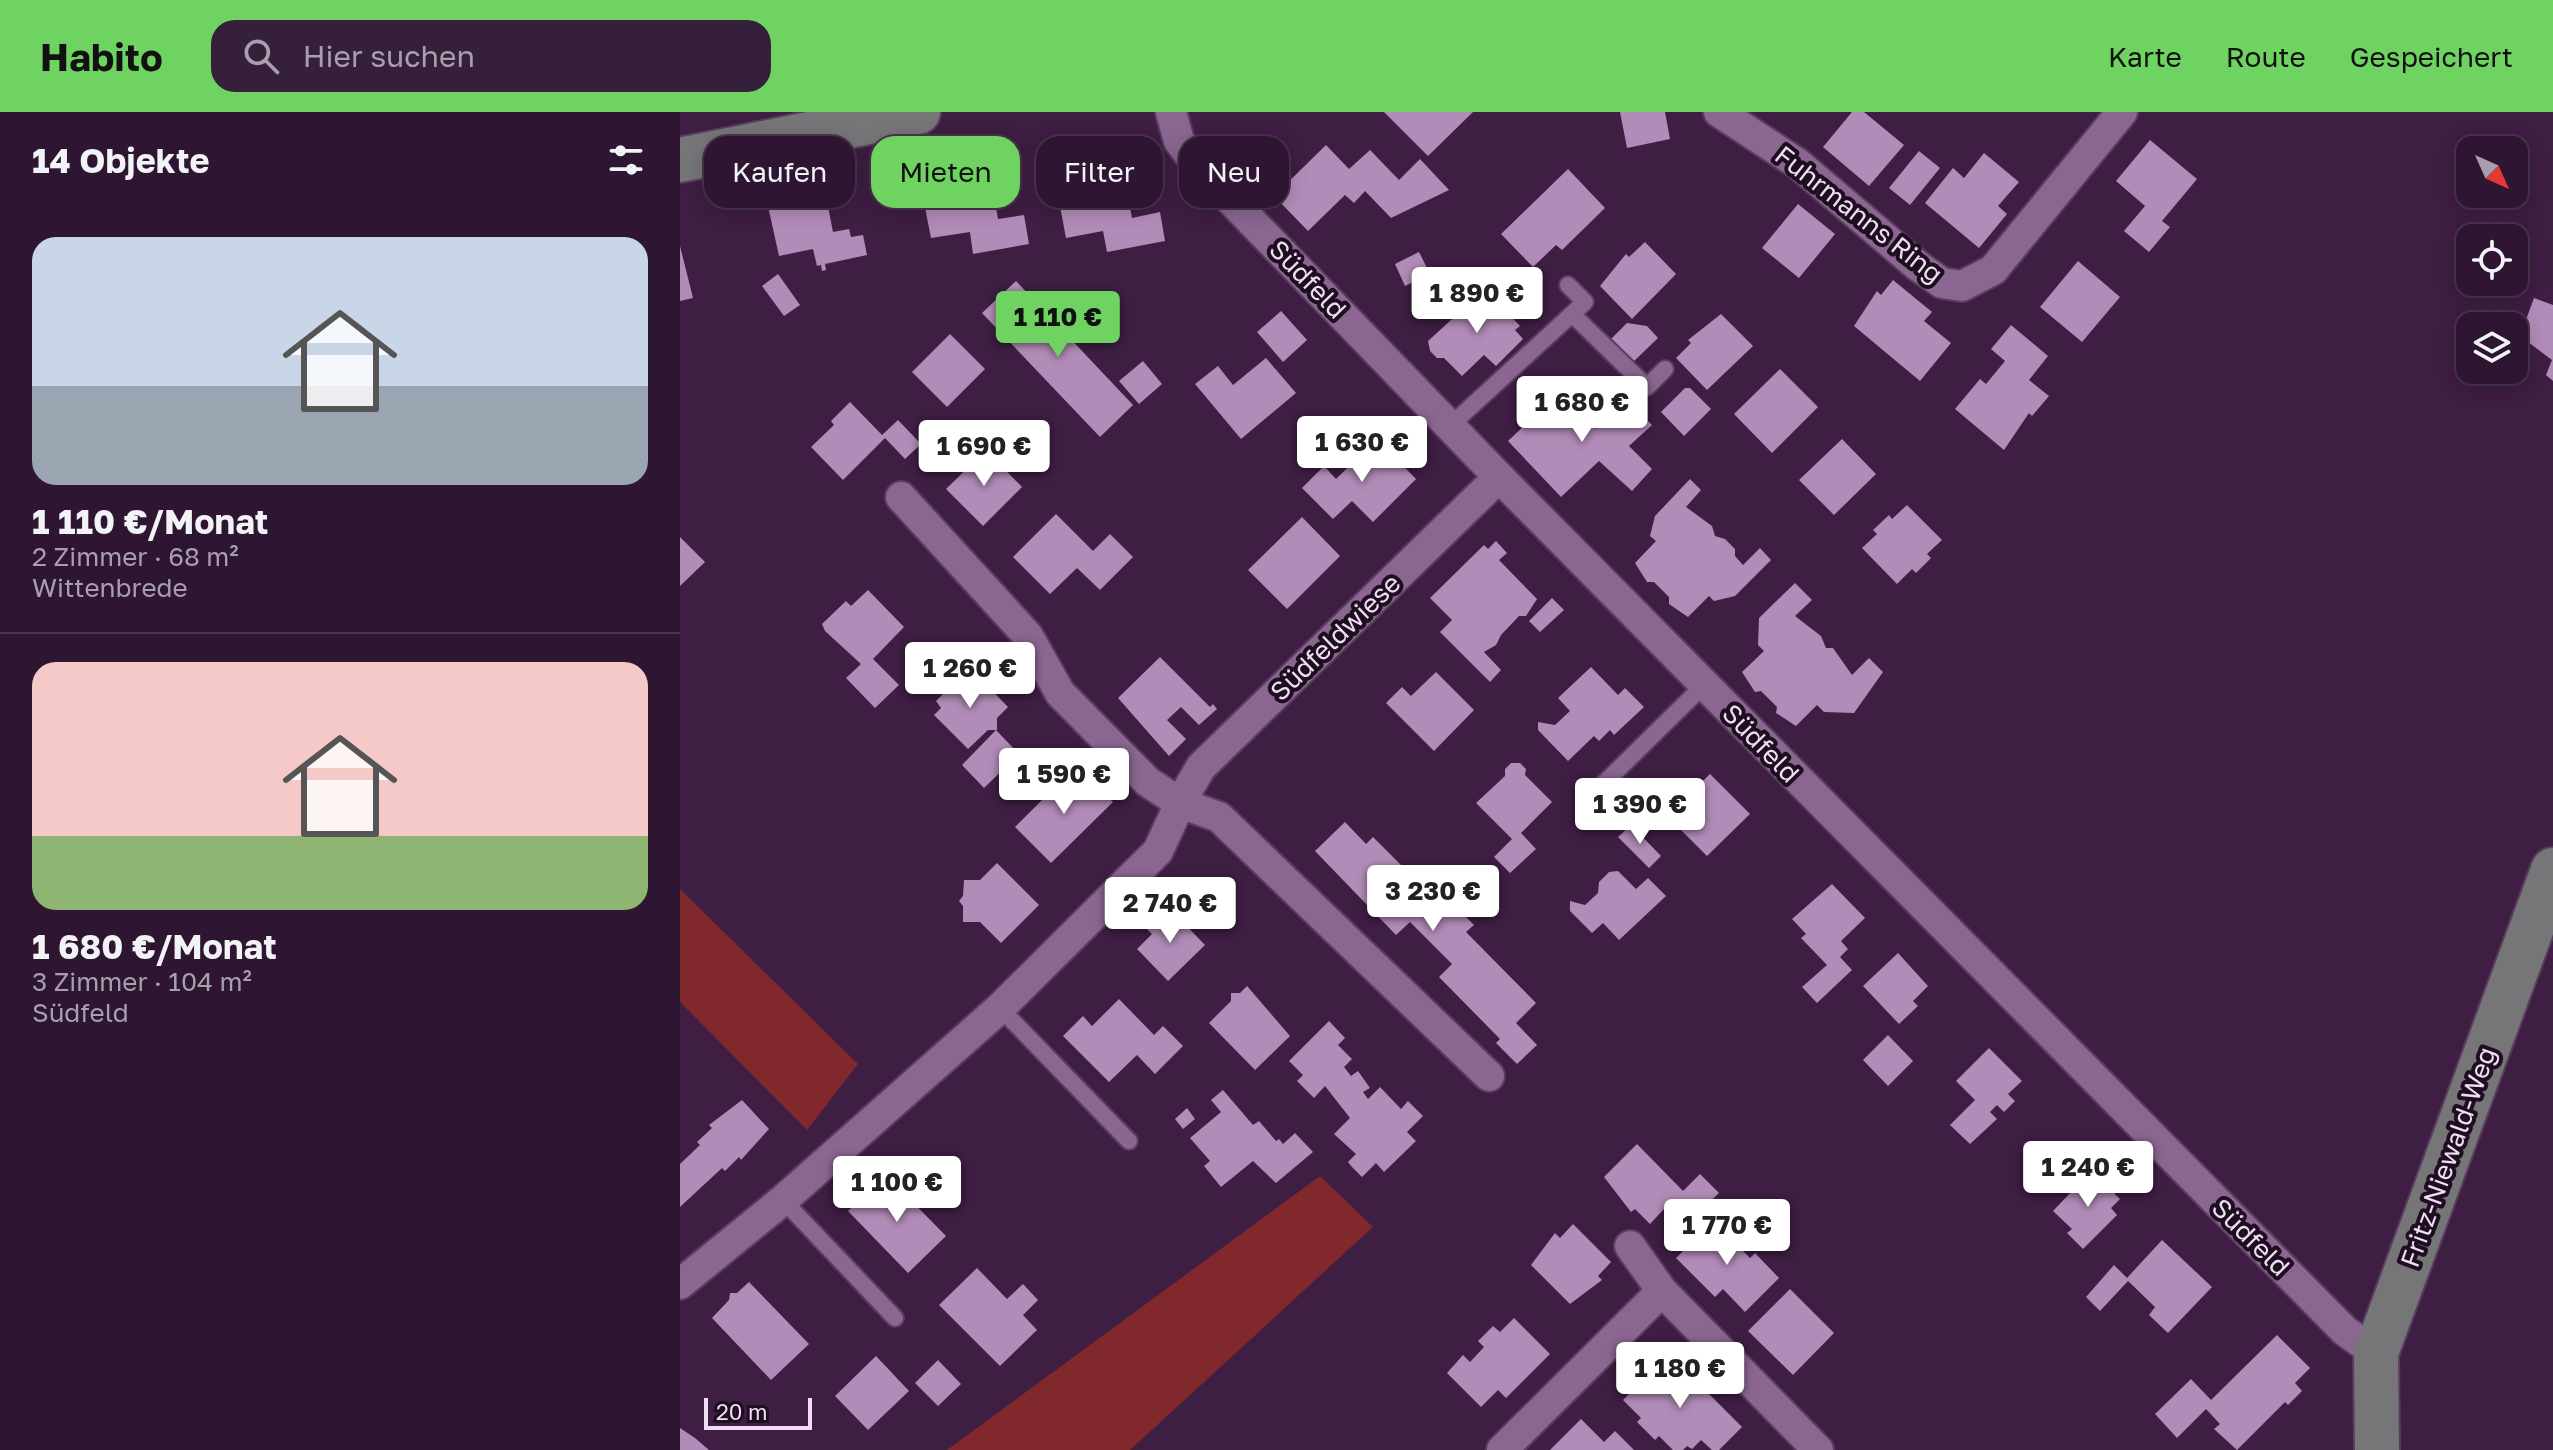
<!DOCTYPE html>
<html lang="de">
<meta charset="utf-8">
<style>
:root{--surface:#2e1632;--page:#361f3a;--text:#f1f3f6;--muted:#a79fac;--line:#49354d;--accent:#6ed361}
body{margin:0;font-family:"Golos Text",sans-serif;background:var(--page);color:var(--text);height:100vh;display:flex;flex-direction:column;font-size:30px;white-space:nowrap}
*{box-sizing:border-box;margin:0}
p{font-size:26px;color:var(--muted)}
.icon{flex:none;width:44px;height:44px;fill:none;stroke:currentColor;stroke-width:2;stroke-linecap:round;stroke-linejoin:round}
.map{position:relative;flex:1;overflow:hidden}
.panel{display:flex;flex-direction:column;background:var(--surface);width:680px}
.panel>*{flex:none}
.hud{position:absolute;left:24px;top:24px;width:760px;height:72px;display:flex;gap:16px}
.needle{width:52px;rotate:135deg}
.fabs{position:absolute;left:1776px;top:24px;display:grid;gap:16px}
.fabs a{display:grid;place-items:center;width:72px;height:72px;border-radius:16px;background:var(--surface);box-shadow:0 4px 20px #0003,0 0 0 2px var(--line);font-size:40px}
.scale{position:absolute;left:24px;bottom:20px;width:108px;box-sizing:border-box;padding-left:8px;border:4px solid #f0dcf4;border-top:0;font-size:22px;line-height:28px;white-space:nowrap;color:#f0dcf4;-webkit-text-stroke:6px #1d0f1f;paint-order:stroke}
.price{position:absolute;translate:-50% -68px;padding:0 18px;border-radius:8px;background:#fff;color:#222;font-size:26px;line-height:52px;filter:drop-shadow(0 2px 4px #0008)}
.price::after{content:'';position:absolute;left:50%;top:48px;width:24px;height:18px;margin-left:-12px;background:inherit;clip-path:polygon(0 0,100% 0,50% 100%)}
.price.active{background:var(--accent);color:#111}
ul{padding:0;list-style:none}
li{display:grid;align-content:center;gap:16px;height:424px;padding:0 32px}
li+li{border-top:2px solid var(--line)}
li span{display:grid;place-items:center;height:248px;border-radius:24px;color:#555}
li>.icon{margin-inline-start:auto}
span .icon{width:144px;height:144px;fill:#fffc;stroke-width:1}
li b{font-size:34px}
h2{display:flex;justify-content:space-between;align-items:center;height:96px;padding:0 32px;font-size:34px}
.pill{padding:0 28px;border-radius:24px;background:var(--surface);box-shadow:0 4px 20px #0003,0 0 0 2px var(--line);font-size:28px;line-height:72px}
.pill.active{background:var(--accent);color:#111}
header{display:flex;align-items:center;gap:48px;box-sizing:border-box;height:112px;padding:0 40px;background:var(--accent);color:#111}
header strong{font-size:38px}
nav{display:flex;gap:44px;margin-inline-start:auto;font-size:28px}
.search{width:560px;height:72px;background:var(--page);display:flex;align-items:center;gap:20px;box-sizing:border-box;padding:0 28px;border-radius:24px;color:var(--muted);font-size:30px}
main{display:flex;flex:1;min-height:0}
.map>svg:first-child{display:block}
.green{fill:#80282c}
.building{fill:#b28cb8}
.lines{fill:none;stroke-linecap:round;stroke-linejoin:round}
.lane-casing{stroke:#593d5e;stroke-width:20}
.street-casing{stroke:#593d5e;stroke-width:34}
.secondary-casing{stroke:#593d5e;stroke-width:48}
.lane{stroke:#8a6690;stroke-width:16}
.street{stroke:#8a6690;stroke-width:30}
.secondary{stroke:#767578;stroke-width:44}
.labels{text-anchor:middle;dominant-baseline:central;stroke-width:8;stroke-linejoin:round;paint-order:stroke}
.street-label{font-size:26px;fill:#f0dcf4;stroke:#1d0f1f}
</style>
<header>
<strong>Habito</strong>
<div class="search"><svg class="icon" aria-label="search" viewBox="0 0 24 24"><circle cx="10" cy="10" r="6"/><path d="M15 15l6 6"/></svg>Hier suchen</div>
<nav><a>Karte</a><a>Route</a><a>Gespeichert</a></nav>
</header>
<main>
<section class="panel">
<h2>14 Objekte<svg class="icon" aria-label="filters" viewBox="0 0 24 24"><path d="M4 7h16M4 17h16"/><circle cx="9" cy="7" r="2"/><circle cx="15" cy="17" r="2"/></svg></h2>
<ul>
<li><span style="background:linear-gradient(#c9d6e8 60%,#9aa5b1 0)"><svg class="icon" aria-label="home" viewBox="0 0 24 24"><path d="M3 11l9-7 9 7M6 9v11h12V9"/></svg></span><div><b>1 110 €/Monat</b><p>2 Zimmer · 68 m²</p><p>Wittenbrede</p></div></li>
<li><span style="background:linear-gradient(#f6c9c9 70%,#8fb573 0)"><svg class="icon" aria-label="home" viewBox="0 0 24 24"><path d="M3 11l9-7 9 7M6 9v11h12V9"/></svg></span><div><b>1 680 €/Monat</b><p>3 Zimmer · 104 m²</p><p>Südfeld</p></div></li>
</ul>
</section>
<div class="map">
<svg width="1873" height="1338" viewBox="0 0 1873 1338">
<rect width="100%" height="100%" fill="#3e1e43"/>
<path class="green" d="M0 777 178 952 127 1018 0 890Z
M640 1064 693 1115 450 1338H267Z"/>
<path class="building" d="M704 0H793L748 44Z
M940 0H985L990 27 947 36Z
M1172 0H1184L1224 33 1189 74 1143 35Z
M1470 28 1517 67 1482 109 1490 115 1469 140 1444 119 1465 94 1436 69Z
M646 33 669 57 690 38 719 68 740 47 769 78 711 106 685 79 674 91 665 83 628 119 594 84Z
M1239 39 1260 56 1230 93 1209 76Z
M1304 41 1339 70 1318 94 1327 102 1299 136 1245 91 1273 56 1284 66Z
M888 57 925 96 882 138 876 133 853 155 821 122Z
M444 65 452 106 480 100 485 129 427 140 423 119 386 126 377 78Z
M311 66 318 107 344 103 349 132 293 142 290 120 251 126 242 80Z
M144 74 153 120 169 117 171 125 183 123 187 143 145 152 146 158 142 159 141 153 137 154 133 137 99 144 86 85Z
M1118 92 1155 122 1119 166 1082 136Z
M965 130 996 162 952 207 920 174 946 142 949 145Z
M0 134 13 186 0 189Z
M739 140 750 162 725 174 715 152Z
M1398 149 1440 185 1402 230 1360 195Z
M98 162 120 193 104 204 82 174Z
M1213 168 1252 200 1244 209 1271 231 1240 269 1174 214 1197 179 1201 183Z
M336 169 453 293 420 325 302 201Z
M805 177 840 214 835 218 843 227 816 254 804 243 782 264 764 246H757L750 239 748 229Z
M1854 186 1873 193V269L1866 263 1872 248 1840 224Z
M601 199 627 228 603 250 577 220Z
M1041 202 1073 234 1027 278 996 246 1011 231 1008 228Z
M947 211 967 214 978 226 951 252 928 230Z
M1331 213 1368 244 1349 268 1369 284 1352 304 1349 301 1324 338 1275 297 1300 267 1306 272 1325 249 1311 237Z
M270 222 305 257 267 295 232 260Z
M586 246 616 281 561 327 515 272 538 254 553 273Z
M463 249 482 272 459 292 439 269Z
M1100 257 1138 295 1092 341 1054 302Z
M1005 276H1010L1031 297 1004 324 981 300Z
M880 280 916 317 945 287 972 313 949 334 972 357 952 379 919 349 881 385 828 329Z
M170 290 202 323 218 308 241 332 225 347 205 326 163 368 131 335 154 313 151 309Z
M697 327 736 367 693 410 672 389 653 407 622 376 644 354 656 367Z
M1162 327 1196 362 1154 403 1119 368Z
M306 338 342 375 303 414 266 377Z
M1010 367 1021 378 1006 395 1032 414 1035 424 1045 427 1055 437V444L1063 453 1080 436 1091 448 1055 484 1034 489 1029 484 1008 505 989 492V485L974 470H967L955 451 976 429 970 424 975 404Z
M1227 393 1262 428 1247 442 1251 446 1236 461 1232 457 1217 472 1182 436 1197 422 1193 418 1209 403 1212 407Z
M376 402 413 439 430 422 453 445 420 478 397 456 370 482 333 445Z
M622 405 660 444 607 497 568 458Z
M0 425 25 450 0 474Z
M816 429 827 441 819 448 857 487 846 504H839L821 523 816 533 804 540 821 558 810 570 760 520 772 508 750 486 804 433 808 437Z
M1115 471 1132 488 1115 504 1141 524 1146 536H1153L1172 563 1189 546 1203 560 1174 601 1144 600 1137 593 1116 614 1096 601 1097 595 1081 579 1075 580 1062 560 1084 539 1078 533 1079 506Z
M188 478 224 515 193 547 219 573 195 596 166 566 181 552 145 519 142 512 166 489 171 494Z
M872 486 884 498 860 520 849 509Z
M480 545 530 595 533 592 537 597 519 613 501 595 487 608 506 627 489 644 438 586Z
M911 555 938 583 945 576 964 595 934 623 930 618 919 629 914 624 888 649 858 618V610L875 613 890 599 878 586Z
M756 560 794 598 754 639 706 591 722 575 731 584Z
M296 562 328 595 317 606V618H308L288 637 254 603 261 596 256 589 279 566 286 572Z
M316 618 339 642 304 676 282 653Z
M831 651H840L846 657 845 663 872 690 841 721 856 737 830 761 814 745 832 727 796 691 825 664V657Z
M402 660 433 690 371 751 335 715 381 669 387 675Z
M1030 662 1070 702 1027 744 987 704Z
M665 710 686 732 693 725 738 770 749 759H755L765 769V776L753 788 763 797 770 789 794 813 786 820 856 891 836 911 857 933 837 952 816 931 820 927 759 865 772 852 730 810 716 823 635 739Z
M951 713 981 744 969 756 938 725Z
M317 751 359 793 321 831 300 810H283V794L279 789 283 784 284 768H300Z
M938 759 956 777 968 766 986 784 939 828 923 811 912 821 890 799V789L905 793 918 781 919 770 929 760Z
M1152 772 1185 806 1161 829 1168 837 1160 845 1172 858 1137 891 1122 875 1147 853 1121 826 1126 822 1112 807Z
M481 801 487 807 494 801 525 833 488 869 457 837 472 822 466 816Z
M1218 841 1248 874 1233 889 1238 894 1219 912 1183 874Z
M567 874 610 924 575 958 529 911 551 889V881H560Z
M439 887 474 923 483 914 503 934 475 962 457 943 429 970 383 924 403 904 412 914Z
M649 909 665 926 658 933 672 947 664 955 671 964 678 959 690 976 683 980 688 987 700 975 721 997 728 989 743 1004 727 1020 736 1029 704 1060 696 1051 682 1065 672 1055 668 1050 676 1042 654 1022 670 1006 645 974 634 986 617 969 623 963 609 949Z
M1208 923 1233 949 1208 974 1183 948Z
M1309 936 1342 969 1328 982 1335 989 1324 1000 1317 993 1310 1000 1317 1007 1290 1032 1270 1013 1295 988 1276 969Z
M543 978 573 1013 579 1009 596 1029 599 1027 603 1032 615 1021 633 1040 596 1071 573 1049 541 1075 524 1054 530 1049 510 1026 541 1000 531 988Z
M62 988 89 1017 61 1048 59 1045 45 1059 42 1056 0 1095V1052L20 1033 17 1030 32 1016 29 1013Z
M507 996 515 1007 503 1017 495 1007Z
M957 1032 1003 1079 1020 1062 1039 1081 1004 1115 985 1096 970 1112 955 1097 951 1100 924 1065Z
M1411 1059 1440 1087 1431 1096 1437 1103 1403 1137 1387 1121 1392 1117 1373 1099Z
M205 1062 266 1124 228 1161 168 1099Z
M1034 1109 1047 1123 1052 1119 1067 1134 1062 1138 1070 1146 1075 1141 1099 1166 1065 1200 1043 1177 1035 1185 996 1146Z
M893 1112 931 1150 918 1164 922 1168 890 1192 851 1153 875 1121 880 1126Z
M1482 1128 1532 1175 1488 1221 1469 1203 1475 1195 1448 1169 1420 1199 1406 1185 1434 1153 1447 1166Z
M297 1156 327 1187 343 1172 358 1188 343 1203 357 1218 320 1254 259 1193Z
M69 1170 129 1232 91 1268 32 1206 49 1188 50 1181H57Z
M1110 1177 1154 1221 1113 1263 1068 1219Z
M834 1206 870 1242 826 1286 818 1278 801 1295 767 1261 783 1243 790 1250 804 1235 798 1229 813 1214 820 1220Z
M1597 1223 1630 1256 1615 1271 1622 1279 1608 1293 1605 1290 1557 1338 1534 1317 1540 1312 1526 1297 1497 1326 1475 1302 1511 1267 1531 1288Z
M196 1244 229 1279 188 1318 155 1284Z
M994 1247 1062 1315 1039 1338H1032L1021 1328 1012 1337 1007 1334 1003 1338H993L979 1324 975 1328 957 1310 961 1306 943 1288 983 1248 988 1253Z
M258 1248 281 1272 258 1294 235 1271Z
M901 1307 924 1330 935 1319 954 1338H870Z
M0 1316 15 1326 29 1338H0Z"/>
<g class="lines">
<defs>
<path id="lane" d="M892 202 967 275 985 257
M771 313 905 190 888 173
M911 684 1024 573
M320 896 449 1029
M103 1088 215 1206"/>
<path id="street" d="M491 0 499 29 518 54 819 365 1665 1219 1696 1241
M1039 0 1117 51 1238 154 1262 171 1282 174 1313 158 1442 0
M221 385 348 524 380 581 468 670 500 691 539 705 809 964
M950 1134 982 1179
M0 1172 103 1088 320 896 478 739 500 691 521 655 819 365
M822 1338 982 1179 1138 1338"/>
<path id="secondary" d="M0 48 238 0
M1697 1338 1696 1241 1873 758"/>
</defs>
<use href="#lane" class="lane-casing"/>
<use href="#street" class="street-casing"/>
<use href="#secondary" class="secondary-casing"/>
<use href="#lane" class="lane"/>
<use href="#street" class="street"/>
<use href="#secondary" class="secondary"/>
</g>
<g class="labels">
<g class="street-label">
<text transform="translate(1179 102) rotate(38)">Fuhrmanns Ring</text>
<text transform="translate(628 167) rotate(46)">Südfeld</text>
<text transform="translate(655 525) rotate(-44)">Südfeldwiese</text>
<text transform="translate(1081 631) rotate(46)">Südfeld</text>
<text transform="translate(1768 1045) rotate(-70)">Fritz-Niewald-Weg</text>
<text transform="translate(1571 1125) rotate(45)">Südfeld</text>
</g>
</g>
</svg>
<div class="fabs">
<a><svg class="needle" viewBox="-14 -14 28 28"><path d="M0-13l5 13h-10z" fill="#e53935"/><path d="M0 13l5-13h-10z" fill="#a79fac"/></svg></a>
<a><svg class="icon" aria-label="locate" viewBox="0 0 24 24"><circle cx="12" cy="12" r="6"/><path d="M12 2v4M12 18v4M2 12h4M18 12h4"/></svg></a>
<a><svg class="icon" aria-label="layers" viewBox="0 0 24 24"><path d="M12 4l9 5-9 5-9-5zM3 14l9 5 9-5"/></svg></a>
</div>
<div class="scale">20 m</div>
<b class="price" style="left:797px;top:223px">1 890 €</b>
<b class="price active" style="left:378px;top:247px">1 110 €</b>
<b class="price" style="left:902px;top:332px">1 680 €</b>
<b class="price" style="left:682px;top:372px">1 630 €</b>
<b class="price" style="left:304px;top:376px">1 690 €</b>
<b class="price" style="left:290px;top:598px">1 260 €</b>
<b class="price" style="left:384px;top:704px">1 590 €</b>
<b class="price" style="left:960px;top:734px">1 390 €</b>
<b class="price" style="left:753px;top:821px">3 230 €</b>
<b class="price" style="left:490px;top:833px">2 740 €</b>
<b class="price" style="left:1408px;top:1097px">1 240 €</b>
<b class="price" style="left:217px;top:1112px">1 100 €</b>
<b class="price" style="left:1047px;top:1155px">1 770 €</b>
<b class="price" style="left:1000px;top:1298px">1 180 €</b>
<div class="hud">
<a class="pill">Kaufen</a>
<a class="pill active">Mieten</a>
<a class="pill">Filter</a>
<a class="pill">Neu</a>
</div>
</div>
</main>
